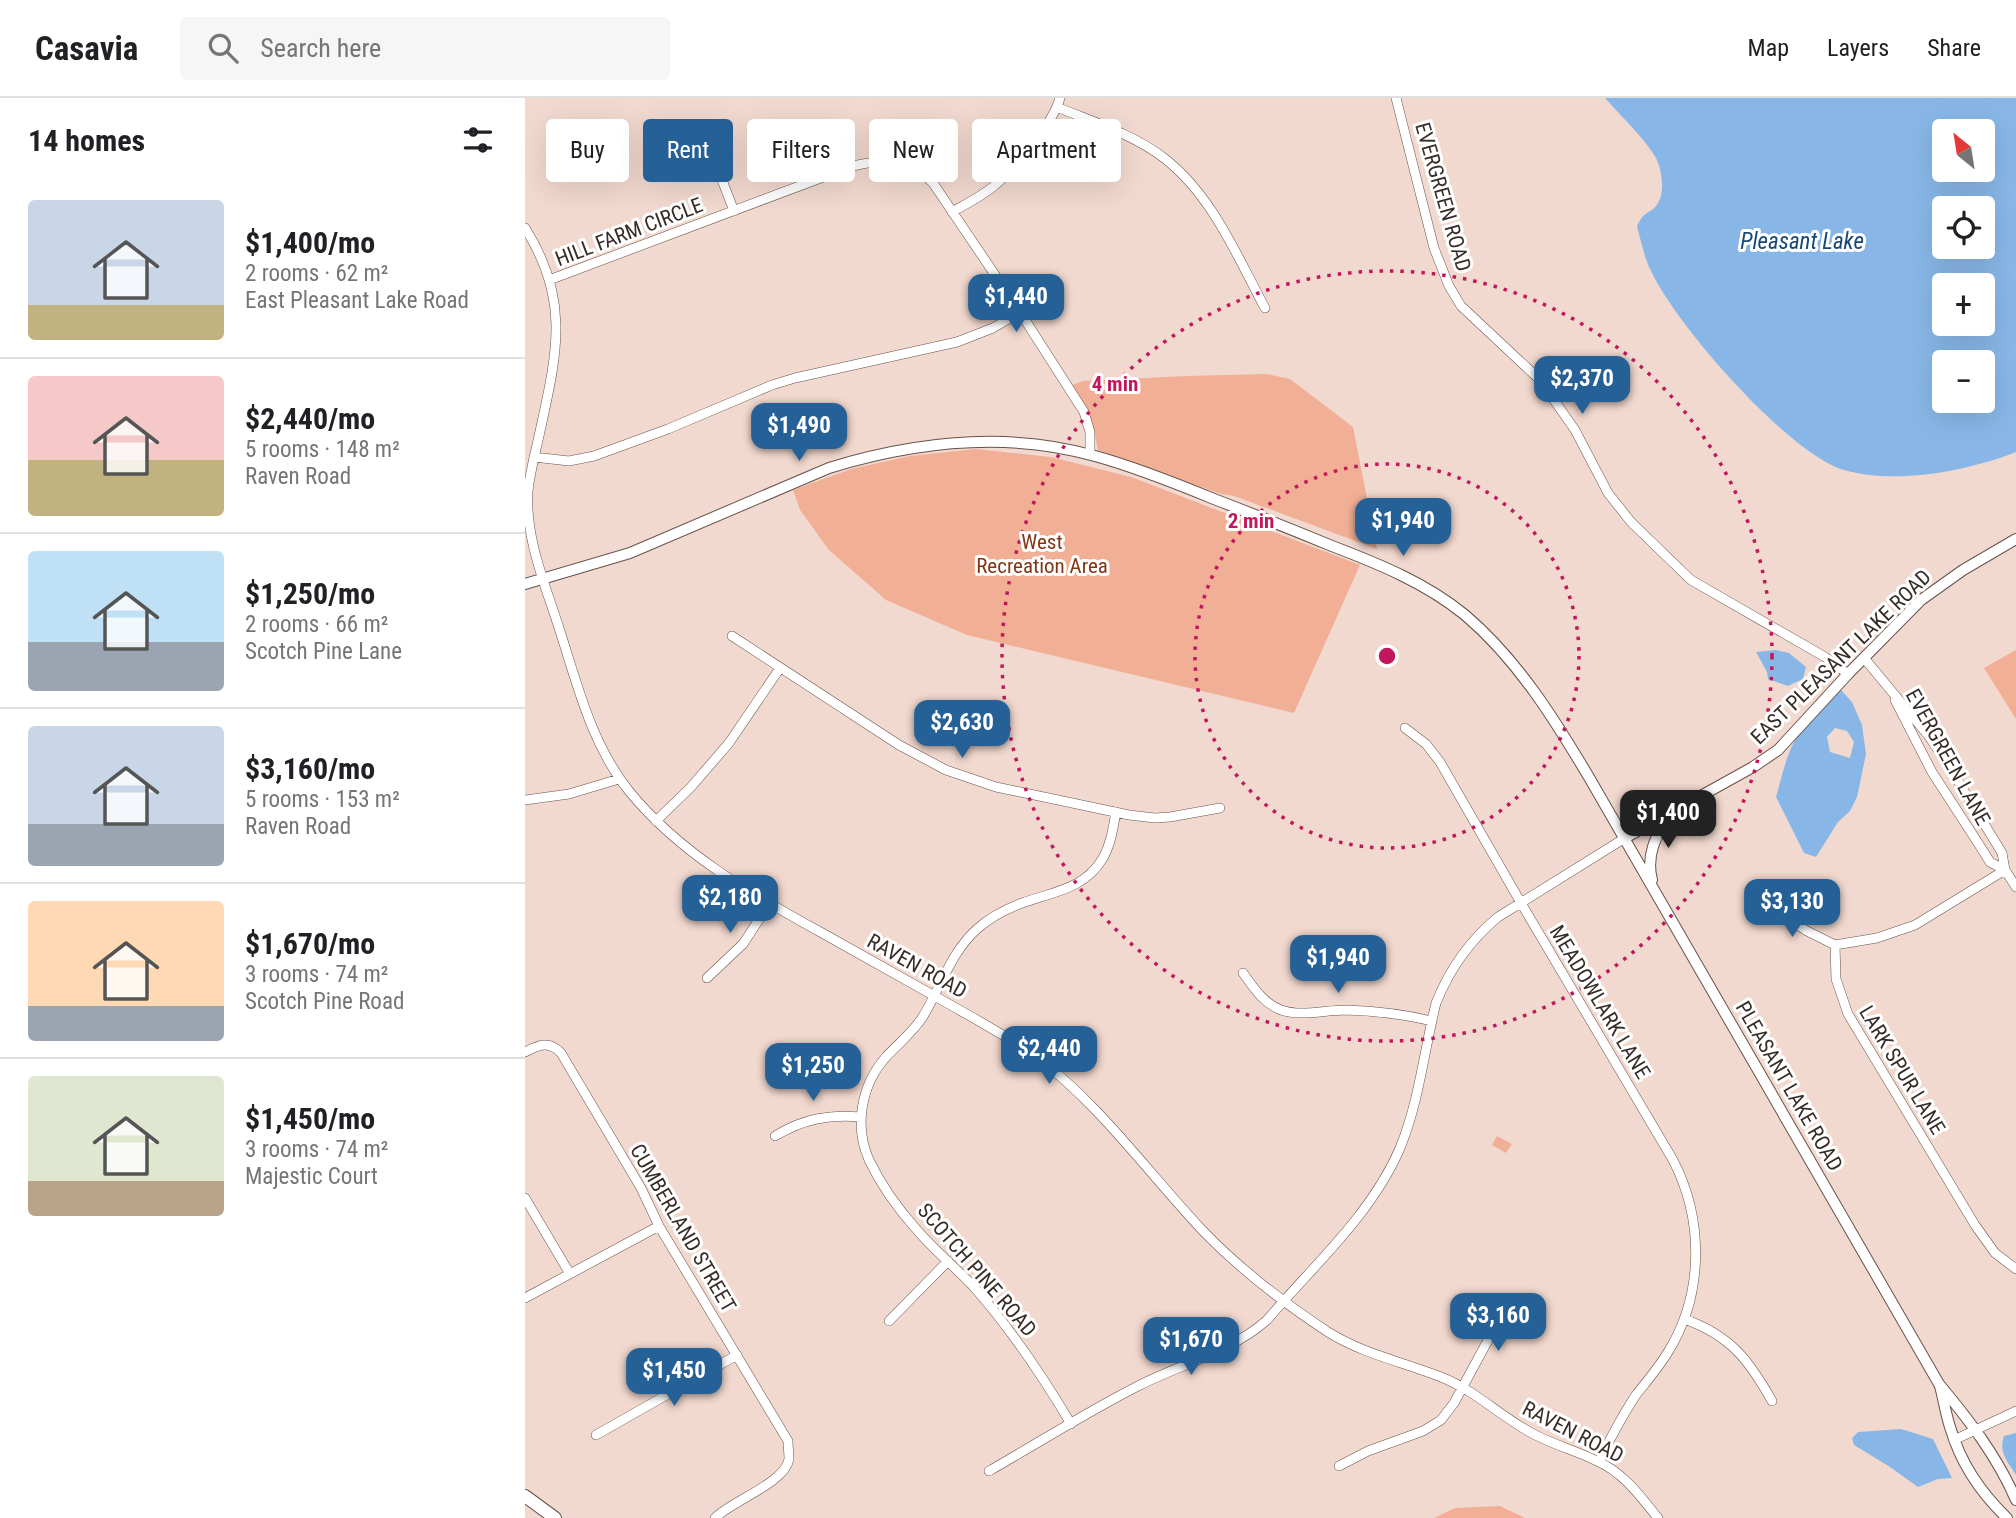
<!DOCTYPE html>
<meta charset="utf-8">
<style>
:root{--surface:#fff;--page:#f6f6f6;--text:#202124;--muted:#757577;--line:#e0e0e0;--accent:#256097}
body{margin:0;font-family:"Roboto Condensed",sans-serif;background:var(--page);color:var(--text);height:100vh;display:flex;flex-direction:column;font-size:26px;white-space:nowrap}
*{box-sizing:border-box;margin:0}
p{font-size:23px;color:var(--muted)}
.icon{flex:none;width:38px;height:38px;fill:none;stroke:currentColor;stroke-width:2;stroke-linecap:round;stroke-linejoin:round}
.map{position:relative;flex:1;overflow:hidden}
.side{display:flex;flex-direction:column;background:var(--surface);width:525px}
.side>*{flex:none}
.top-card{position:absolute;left:21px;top:21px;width:665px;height:63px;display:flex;gap:14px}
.needle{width:46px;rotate:330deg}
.tools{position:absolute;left:1407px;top:21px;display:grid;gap:14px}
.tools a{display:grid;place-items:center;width:63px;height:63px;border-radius:7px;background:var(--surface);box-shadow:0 7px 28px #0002;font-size:35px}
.price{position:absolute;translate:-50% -60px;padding:0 16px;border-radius:14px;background:var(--accent);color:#fff;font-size:23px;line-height:46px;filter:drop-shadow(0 2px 4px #0008)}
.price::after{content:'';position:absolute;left:50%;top:42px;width:21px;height:16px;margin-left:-10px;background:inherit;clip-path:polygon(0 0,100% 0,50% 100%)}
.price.current{background:#222;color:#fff}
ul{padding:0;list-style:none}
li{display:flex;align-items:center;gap:21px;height:175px;padding:0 28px}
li+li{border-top:2px solid var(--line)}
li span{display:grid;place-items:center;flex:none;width:196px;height:140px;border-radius:7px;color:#555}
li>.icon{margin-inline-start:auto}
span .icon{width:84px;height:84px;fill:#fffc;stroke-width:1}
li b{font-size:30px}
h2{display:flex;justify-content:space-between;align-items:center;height:84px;padding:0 28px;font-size:30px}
.chip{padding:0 24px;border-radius:7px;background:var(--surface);box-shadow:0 7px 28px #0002;font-size:24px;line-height:63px}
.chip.current{background:var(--accent);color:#fff}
header{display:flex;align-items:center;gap:42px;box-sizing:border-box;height:98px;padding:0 35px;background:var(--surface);border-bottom:2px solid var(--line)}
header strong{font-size:33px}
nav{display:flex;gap:38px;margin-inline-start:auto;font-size:24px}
.search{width:490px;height:63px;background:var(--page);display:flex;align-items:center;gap:18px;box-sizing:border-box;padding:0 24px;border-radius:7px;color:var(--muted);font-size:26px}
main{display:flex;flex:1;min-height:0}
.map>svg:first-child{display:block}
.green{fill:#f1af96}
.water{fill:#88b7e7;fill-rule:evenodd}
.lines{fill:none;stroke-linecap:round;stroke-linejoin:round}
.minor-casing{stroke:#67524a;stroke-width:10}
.tertiary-casing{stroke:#67524a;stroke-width:12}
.secondary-casing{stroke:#67524a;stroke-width:14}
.minor{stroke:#fff;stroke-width:9}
.tertiary{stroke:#fff;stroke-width:10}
.secondary{stroke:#fff;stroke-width:12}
.ring{fill:none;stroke:#c2185b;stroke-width:3.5;stroke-dasharray:3.5 7}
.labels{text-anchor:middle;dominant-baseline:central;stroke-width:6;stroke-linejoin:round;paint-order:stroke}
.street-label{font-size:21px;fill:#362d29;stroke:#fff}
.park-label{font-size:21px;fill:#833514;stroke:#fff}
.water-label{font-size:23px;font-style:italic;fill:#174876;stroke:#fff}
.centre{fill:#c2185b;stroke:#fff;stroke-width:3.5}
.ring-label{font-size:21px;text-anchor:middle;font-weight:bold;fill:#c2185b;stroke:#fff;stroke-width:6;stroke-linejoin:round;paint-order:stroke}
</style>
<header>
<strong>Casavia</strong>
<div class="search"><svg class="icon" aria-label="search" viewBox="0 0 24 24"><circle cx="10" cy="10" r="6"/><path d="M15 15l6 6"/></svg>Search here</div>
<nav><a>Map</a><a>Layers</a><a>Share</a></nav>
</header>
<main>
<section class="side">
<h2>14 homes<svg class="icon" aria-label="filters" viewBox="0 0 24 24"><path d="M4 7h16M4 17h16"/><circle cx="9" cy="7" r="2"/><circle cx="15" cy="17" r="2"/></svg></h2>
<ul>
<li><span style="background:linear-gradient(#c9d6e8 75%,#c2b280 0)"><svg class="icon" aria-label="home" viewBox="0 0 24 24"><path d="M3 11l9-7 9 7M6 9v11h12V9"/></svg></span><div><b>$1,400/mo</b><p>2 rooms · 62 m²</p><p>East Pleasant Lake Road</p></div></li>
<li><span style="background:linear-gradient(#f6c9c9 60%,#c2b280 0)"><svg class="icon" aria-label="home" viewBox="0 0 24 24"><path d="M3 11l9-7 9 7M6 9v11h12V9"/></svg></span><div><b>$2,440/mo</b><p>5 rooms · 148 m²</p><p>Raven Road</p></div></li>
<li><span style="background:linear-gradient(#bfe0f5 65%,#9aa5b1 0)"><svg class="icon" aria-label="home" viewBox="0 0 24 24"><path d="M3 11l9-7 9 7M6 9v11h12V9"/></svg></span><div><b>$1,250/mo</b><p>2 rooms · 66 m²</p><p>Scotch Pine Lane</p></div></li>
<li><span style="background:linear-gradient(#c9d6e8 70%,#9aa5b1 0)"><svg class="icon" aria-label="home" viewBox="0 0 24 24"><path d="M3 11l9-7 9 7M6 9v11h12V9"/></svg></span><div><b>$3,160/mo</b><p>5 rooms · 153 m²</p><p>Raven Road</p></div></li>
<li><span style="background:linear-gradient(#ffd9b3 75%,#9aa5b1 0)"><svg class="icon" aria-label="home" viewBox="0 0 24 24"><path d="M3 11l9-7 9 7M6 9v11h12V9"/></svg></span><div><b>$1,670/mo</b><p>3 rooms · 74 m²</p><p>Scotch Pine Road</p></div></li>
<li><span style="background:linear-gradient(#dfe7d0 75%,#b9a48a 0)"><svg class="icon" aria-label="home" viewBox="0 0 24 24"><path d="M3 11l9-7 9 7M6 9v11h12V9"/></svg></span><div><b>$1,450/mo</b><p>3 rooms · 74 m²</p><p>Majestic Court</p></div></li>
</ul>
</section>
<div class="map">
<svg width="1491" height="1420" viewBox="0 0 1491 1420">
<rect width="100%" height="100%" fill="#f2d9cf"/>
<path class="green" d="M742 276 765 281 828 329 852 451 709 398 696 396 573 352C569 328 559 308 547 287L558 283 661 278Z
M451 351 526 359 606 379 835 467 769 615 442 537 361 502 304 452 275 412 268 392 326 371 385 358Z
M1491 552V621L1459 570Z
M972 1038 987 1046 981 1055 967 1047Z
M975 1408 1000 1420H909L930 1410Z"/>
<path class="water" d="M1080 0H1491V354C1443 373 1370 387 1319 372 1263 355 1151 227 1126 173 1119 159 1116 143 1112 128 1120 112 1123 117 1131 108 1141 96 1137 72 1131 60 1121 42 1094 16 1080 0ZM1419 33H1458V72H1419ZM1419 110H1458V149H1419ZM1419 187H1458V226H1419ZM1419 264H1458V303H1419Z
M1251 552 1264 555 1281 569 1278 581 1263 588 1243 581 1242 574 1231 554Z
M1316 592 1327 604 1337 627 1341 656 1332 699 1325 713 1313 724 1291 759 1279 755 1251 699C1256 682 1260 662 1268 646 1280 625 1298 608 1316 592ZM1310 630 1322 633 1329 644 1325 660 1305 654 1302 639Z
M1376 1331 1408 1341 1427 1380 1413 1381 1393 1389 1365 1369 1329 1347 1327 1340 1333 1334Z
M1491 1335V1377C1483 1364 1473 1354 1479 1338Z"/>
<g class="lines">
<defs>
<path id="minor" d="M871 0 909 150 924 188 936 208 1015 282 1050 332 1083 395 1106 424 1166 482 1300 559 1323 576
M532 9C568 24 608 36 639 60 687 97 712 158 740 210
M185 51 209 113
M427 114C441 106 457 98 469 88 491 70 527 27 535 0
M0 130C47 204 31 259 14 338 10 356 5 374 3 393 0 440 20 486 34 530 52 585 66 646 104 693 155 756 228 797 299 836 340 859 381 882 422 905 452 922 482 938 510 958 573 1004 625 1077 679 1134 715 1171 759 1205 803 1234 838 1256 878 1264 916 1279 949 1292 973 1316 1003 1333 1025 1346 1050 1352 1072 1363 1099 1375 1115 1398 1133 1420
M24 182 325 69C355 60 385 63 408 85L495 214 559 314 565 334V356
M9 359 44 363 69 358 143 331 247 287 270 280 432 244 468 230 495 214
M207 538 374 647 421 672 471 689 604 717 630 720 645 719 695 710
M1339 560 1403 637 1422 665 1477 755 1480 772 1491 789
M1370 602 1407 674 1453 745 1465 764 1480 772
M880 630 901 646 915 664 996 805 1148 1062C1179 1122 1179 1196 1143 1254 1134 1269 1122 1283 1111 1297 1097 1318 1085 1341 1074 1363
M0 702 44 696 94 681
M131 723 166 689 204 645 255 570
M1237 804 1282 833 1310 847
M1310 847 1311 881 1323 916 1450 1127 1470 1155 1491 1171
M1310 847 1352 840 1390 827 1480 772
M718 875C729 890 738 905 756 912 776 919 800 912 821 912 850 913 878 916 907 923
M182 880 218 846 244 806
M0 954C14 947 24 942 36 955L116 1090 134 1128 263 1343C263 1349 264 1355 264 1361 260 1385 208 1402 190 1420
M250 1038C278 1021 304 1016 336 1019
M0 1100 45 1176
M0 1200 134 1128
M1159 1221C1205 1237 1224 1262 1247 1303
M364 1223 423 1163
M546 1326C517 1277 486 1231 448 1188 430 1169 409 1152 392 1132 374 1112 356 1087 344 1062 329 1028 336 987 361 959 373 946 387 935 397 920 416 890 425 855 452 831 465 819 481 811 497 805 528 794 560 791 578 760 586 746 588 730 591 714
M71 1337 212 1257
M1429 1342 1491 1313
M814 1368 843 1353 898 1333 916 1322 929 1305 982 1207
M464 1373C513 1345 562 1314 613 1288 656 1266 706 1254 742 1222 788 1168 847 1116 875 1050 894 1004 899 953 911 905 925 870 944 843 973 819L1100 740"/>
<path id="tertiary" d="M0 486 105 455 304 370C389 344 482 333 570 358 610 369 650 385 689 401 728 416 768 432 807 448 854 466 901 485 940 517 993 562 1030 622 1065 681 1090 724 1115 768 1140 811 1231 970 1323 1128 1414 1286 1444 1322 1472 1358 1491 1402
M1100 740 1228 669 1253 652 1323 576 1396 502 1438 472 1491 441
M1127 782C1121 759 1130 734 1147 718
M1415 1288C1419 1303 1421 1318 1426 1332 1436 1365 1457 1396 1482 1420"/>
<path id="secondary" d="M0 1398 30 1420"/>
</defs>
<use href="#minor" class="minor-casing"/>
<use href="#tertiary" class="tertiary-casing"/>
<use href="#secondary" class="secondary-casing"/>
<use href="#minor" class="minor"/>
<use href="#tertiary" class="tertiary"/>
<use href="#secondary" class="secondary"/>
</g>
<g class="ring">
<circle cx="862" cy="558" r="192"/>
<circle cx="862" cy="558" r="385"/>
</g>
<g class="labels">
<g class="street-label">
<text transform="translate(918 99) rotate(74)">EVERGREEN ROAD</text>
<text transform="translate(104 134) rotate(-21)">HILL FARM CIRCLE</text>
<text transform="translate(1316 559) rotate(-44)">EAST PLEASANT LAKE ROAD</text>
<text transform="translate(1423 659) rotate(61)">EVERGREEN LANE</text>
<text transform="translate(392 868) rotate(29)">RAVEN ROAD</text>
<text transform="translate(1075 904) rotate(59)">MEADOWLARK LANE</text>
<text transform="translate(1377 972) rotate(59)">LARK SPUR LANE</text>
<text transform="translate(1264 988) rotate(60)">PLEASANT LAKE ROAD</text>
<text transform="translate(158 1130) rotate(60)">CUMBERLAND STREET</text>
<text transform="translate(452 1172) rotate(49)">SCOTCH PINE ROAD</text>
<text transform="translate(1048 1334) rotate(27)">RAVEN ROAD</text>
</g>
<g class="park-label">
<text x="517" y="444">West<tspan x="517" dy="24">Recreation Area</tspan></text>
</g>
<g class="water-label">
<text x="1277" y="143">Pleasant Lake</text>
</g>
</g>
<circle cx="862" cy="558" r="10" class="centre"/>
<g class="ring-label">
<text x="590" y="293">4 min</text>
<text x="726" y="430">2 min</text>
</g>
</svg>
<div class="tools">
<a><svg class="needle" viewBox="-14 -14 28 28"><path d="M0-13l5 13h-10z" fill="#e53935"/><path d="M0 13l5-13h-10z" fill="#757577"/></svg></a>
<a><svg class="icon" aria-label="locate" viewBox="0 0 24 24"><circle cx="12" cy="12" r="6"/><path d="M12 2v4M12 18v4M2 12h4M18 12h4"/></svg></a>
<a>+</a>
<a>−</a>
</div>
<b class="price" style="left:491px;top:236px">$1,440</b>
<b class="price" style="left:1057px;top:318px">$2,370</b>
<b class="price" style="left:274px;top:365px">$1,490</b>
<b class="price" style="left:878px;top:460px">$1,940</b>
<b class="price" style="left:437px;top:662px">$2,630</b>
<b class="price current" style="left:1143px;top:752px">$1,400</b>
<b class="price" style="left:205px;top:837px">$2,180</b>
<b class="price" style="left:1267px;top:841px">$3,130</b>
<b class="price" style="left:813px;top:897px">$1,940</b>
<b class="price" style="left:524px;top:988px">$2,440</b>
<b class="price" style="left:288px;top:1005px">$1,250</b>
<b class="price" style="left:973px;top:1255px">$3,160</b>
<b class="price" style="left:666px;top:1279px">$1,670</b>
<b class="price" style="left:149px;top:1310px">$1,450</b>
<div class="top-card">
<a class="chip">Buy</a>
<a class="chip current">Rent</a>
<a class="chip">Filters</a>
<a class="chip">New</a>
<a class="chip">Apartment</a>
</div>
</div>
</main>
